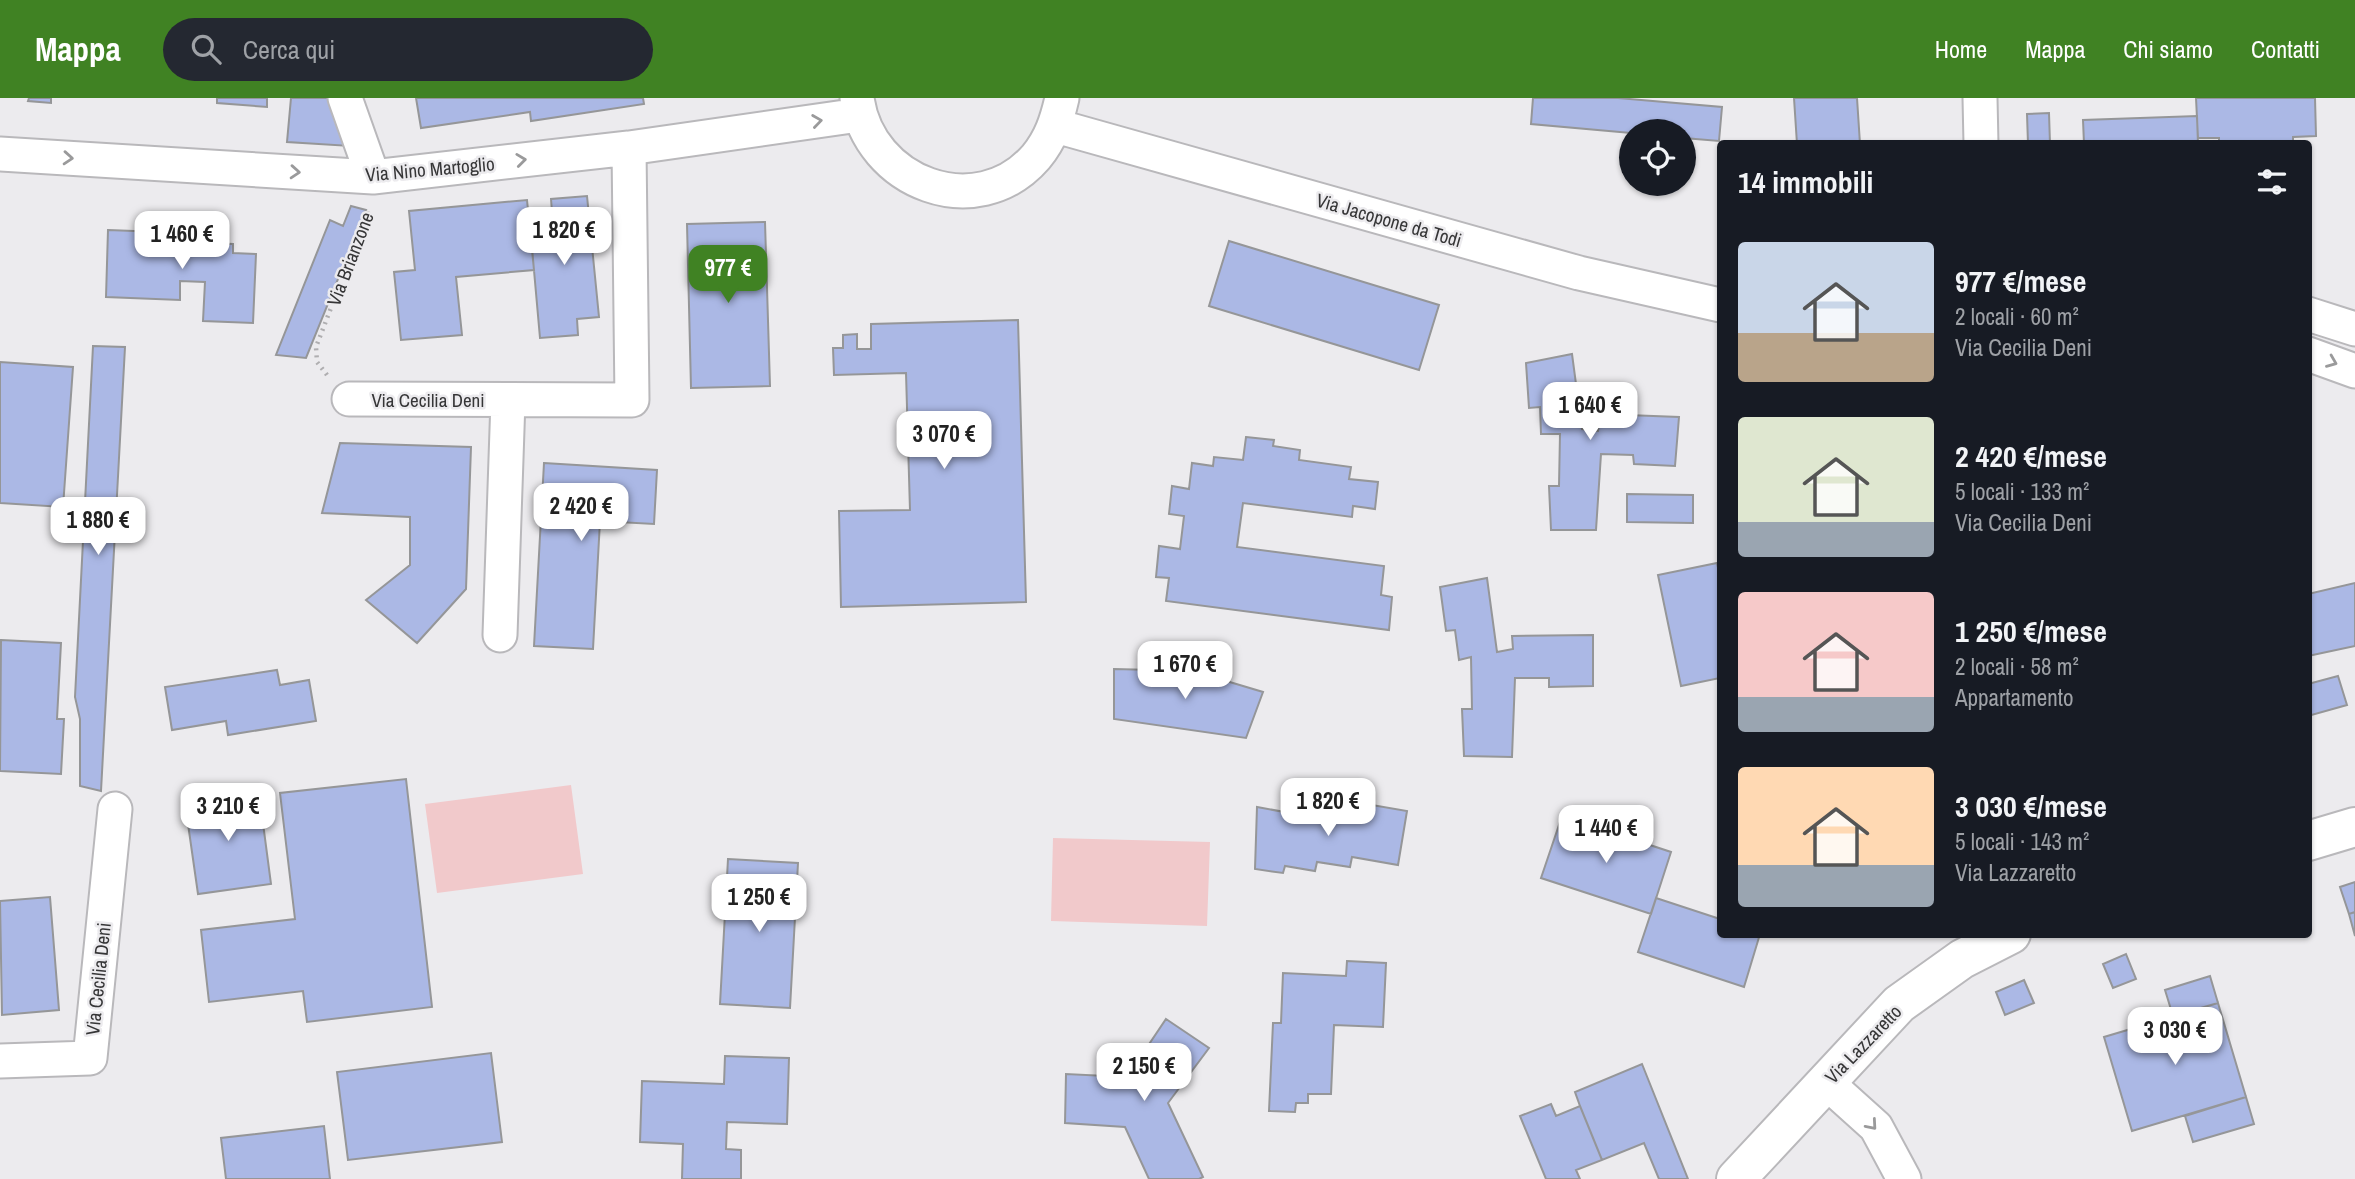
<!DOCTYPE html>
<html lang="it">
<meta charset="utf-8">
<style>
:root{--surface:#171b24;--page:#242831;--text:#f1f3f6;--muted:#9ea1a6;--accent:#408223}
body{margin:0;font-family:"Archivo Narrow",sans-serif;background:var(--page);color:var(--text);height:100vh;display:flex;flex-direction:column;font-size:26px;white-space:nowrap}
*{box-sizing:border-box;margin:0}
p{font-size:23px;color:var(--muted)}
.icon{flex:none;width:38px;height:38px;fill:none;stroke:currentColor;stroke-width:2;stroke-linecap:round;stroke-linejoin:round}
.map{position:relative;flex:1;overflow:hidden}
.details{position:absolute;left:1717px;top:42px;width:595px;height:798px;display:flex;flex-direction:column;background:var(--surface);border-radius:7px;box-shadow:0 2px 5px #0004}
.details>*{flex:none}
.fabs{position:absolute;left:1619px;top:21px;display:grid;gap:14px}
.fabs a{display:grid;place-items:center;width:77px;height:77px;border-radius:50%;background:var(--surface);box-shadow:0 2px 5px #0004;font-size:35px}
.price{position:absolute;translate:-50% -60px;padding:0 16px;border-radius:14px;background:#fff;color:#222;font-size:23px;line-height:46px;filter:drop-shadow(0 2px 4px #0008)}
.price::after{content:'';position:absolute;left:50%;top:42px;width:21px;height:16px;margin-left:-10px;background:inherit;clip-path:polygon(0 0,100% 0,50% 100%)}
.price.current{background:var(--accent);color:#fff}
ul{padding:0;list-style:none}
li{display:flex;align-items:center;gap:21px;height:175px;padding:0 21px}
li span{display:grid;place-items:center;flex:none;width:196px;height:140px;border-radius:7px;color:#555}
li>.icon{margin-inline-start:auto}
span .icon{width:84px;height:84px;fill:#fffc;stroke-width:1}
li b{font-size:30px}
h2{display:flex;justify-content:space-between;align-items:center;height:84px;padding:0 21px;font-size:30px}
header{display:flex;align-items:center;gap:42px;box-sizing:border-box;height:98px;padding:0 35px;background:var(--accent);color:#fff}
header strong{font-size:33px}
nav{display:flex;gap:38px;margin-inline-start:auto;font-size:24px}
.search{width:490px;height:63px;background:var(--page);display:flex;align-items:center;gap:18px;box-sizing:border-box;padding:0 24px;border-radius:38px;color:var(--muted);font-size:26px}
.map>svg:first-child{display:block}
.green{fill:#f1c9cb}
.building{fill:#abb8e5;stroke:#959698;stroke-width:2}
.lines{fill:none;stroke-linecap:round;stroke-linejoin:round}
.street-casing{stroke:#b9b8bb;stroke-width:37}
.secondary-casing{stroke:#b9b8bb;stroke-width:42}
.path{stroke:#afaeb0;stroke-width:4.5;stroke-dasharray:2 5;stroke-linecap:butt}
.street{stroke:#fff;stroke-width:33}
.secondary{stroke:#fff;stroke-width:38}
.oneway{stroke:#9a9a9b}
.labels{text-anchor:middle;dominant-baseline:central;stroke-width:5;stroke-linejoin:round;paint-order:stroke}
.street-label{font-size:19px;fill:#363637;stroke:#ecebee}
</style>
<header>
<strong>Mappa</strong>
<div class="search"><svg class="icon" aria-label="search" viewBox="0 0 24 24"><circle cx="10" cy="10" r="6"/><path d="M15 15l6 6"/></svg>Cerca qui</div>
<nav><a>Home</a><a>Mappa</a><a>Chi siamo</a><a>Contatti</a></nav>
</header>
<div class="map">
<svg width="2355" height="1081" viewBox="0 0 2355 1081">
<rect width="100%" height="100%" fill="#ecebee"/>
<path class="green" d="M571 687 583 776 437 795 425 706Z
M1053 740 1210 744 1207 828 1051 823Z"/>
<path class="building" d="M29 0H51V5L28 3Z
M217 0H267V9L217 5Z
M291 0H333L350 48 287 44Z
M416 0H643L644 6 531 23 530 14 421 30Z
M1533 0H1618L1722 9 1719 43 1684 40V33L1631 35 1531 26Z
M1794 0H1857L1860 46H1797Z
M2196 0H2315L2316 38 2293 39V46H2219V40H2198Z
M2049 15 2050 46H2028L2027 16Z
M2197 18 2198 46H2084L2083 22Z
M587 98 599 219 577 221 578 237 540 240 529 116 552 114 551 101Z
M527 102 534 172 456 179 462 237 401 242 394 174 415 172 409 113Z
M351 108 366 112 306 260 276 257 330 122 343 128Z
M765 124 770 288 691 290 687 126Z
M108 132 211 136 210 145 233 146V155L256 156 253 225 203 223 205 184 180 183V202L106 199Z
M1229 143 1439 207 1419 272 1209 208Z
M1018 222 1026 504 841 509 839 413 910 412 906 275 834 277 833 250H843V237L857 236V251H871V226Z
M93 248 125 249 101 693 80 688V621L75 599Z
M1572 256 1582 331 1598 333 1601 316 1679 319 1675 368 1634 366 1633 357 1601 356 1596 432H1551L1549 388H1559L1560 336H1541L1540 309 1529 310 1526 265Z
M0 264 73 269 63 409 0 405Z
M1246 339 1274 342 1273 348 1300 352 1299 362 1351 369 1349 381 1378 384 1375 411 1353 408 1352 419 1243 405 1237 449 1384 468 1381 497 1392 499 1389 532 1166 503 1169 480 1156 479 1159 448 1180 451 1184 418 1169 416 1172 388 1189 391 1192 365 1213 368 1214 359 1243 362Z
M340 345 471 349 466 491 417 545 366 502 410 467V419L322 415Z
M544 365 657 372 654 426 600 423 593 551 534 548Z
M1627 396 1693 397V425L1627 424Z
M1717 465 1720 479V580L1681 588 1658 477Z
M1487 480 1497 554 1513 551 1512 538 1593 537V588L1549 589V580H1515L1512 659 1464 658 1462 611H1472L1471 559 1459 562 1455 532 1446 533 1440 489Z
M2355 485V548L2308 558V496Z
M1 542 61 545 57 621H64L61 676 0 673Z
M1114 571 1193 573 1263 594 1246 640 1114 621Z
M277 572 280 587 309 582 316 623 228 637 226 623 172 632 165 589Z
M2338 578 2347 607 2308 618V586Z
M406 681 432 909 307 924 303 893 209 904 201 832 295 821 280 695Z
M259 695 271 786 198 796 185 705Z
M1343 702 1407 713 1398 767 1352 759 1350 769 1317 764 1315 773 1285 768 1283 775 1255 771 1257 709 1339 724Z
M1562 718 1671 754 1651 816 1541 780Z
M728 761 798 765 790 910 720 906Z
M2355 784V814L2349 816 2340 789Z
M50 799 59 912 2 917 0 803Z
M1656 800 1720 821V836H1760L1744 889 1638 854Z
M2355 814V838L2349 816Z
M2126 856 2136 881 2113 890 2103 866Z
M1347 863 1386 865 1383 929 1334 927 1331 996H1308V1005H1296L1295 1014 1269 1013 1273 925H1281L1283 875 1346 878Z
M2210 878 2218 905 2173 918 2165 892Z
M2024 882 2034 905 2005 917 1996 894Z
M2218 905 2246 999 2132 1033 2104 939Z
M1166 921 1209 950 1168 1005 1203 1079 1199 1081H1149L1125 1029 1065 1025 1066 976 1127 979Z
M491 955 502 1044 348 1062 337 974Z
M725 958 789 960 787 1026 727 1024 726 1051 741 1052V1081H682L683 1046 640 1044 642 983 724 986Z
M1642 966 1688 1081H1659L1644 1045 1602 1062 1580 1008 1575 994Z
M2246 999 2254 1026 2193 1044 2185 1018Z
M1551 1006 1556 1018 1580 1008 1602 1062 1576 1072 1580 1081H1546L1520 1018Z
M324 1028 330 1081H226L221 1040Z"/>
<g class="lines">
<defs>
<path id="street" d="M345 0 373 79
M857 0C868 85 977 127 1036 59 1051 41 1057 22 1062 0
M1980 0 1981 46
M1056 28 1579 175 1720 207
M0 56 373 79 629 50 859 17
M2308 216 2355 231
M2308 256 2355 273
M349 301 632 302 629 50
M500 537 508 302
M0 963 90 960 115 711
M1826 984 1876 1029 1904 1081"/>
<path id="secondary" d="M2308 743 2355 729
M1736 1081 1899 906 1962 861 2011 836"/>
</defs>
<use href="#street" class="street-casing"/>
<use href="#secondary" class="secondary-casing"/>
<path class="path" d="M327 277 317 264 316 249 369 111"/>
<use href="#street" class="street"/>
<use href="#secondary" class="secondary"/>
</g>
<defs><path id="oneway-chevron" d="M-2-3.5L2.5 0L-2 3.5" fill="none" stroke-width="1.6" stroke-linecap="round" stroke-linejoin="round" transform="scale(1.75)"/></defs>
<g class="oneway">
<use href="#oneway-chevron" transform="translate(817 23) rotate(-8)"/>
<use href="#oneway-chevron" transform="translate(68 60) rotate(4)"/>
<use href="#oneway-chevron" transform="translate(521 62) rotate(-7)"/>
<use href="#oneway-chevron" transform="translate(295 74) rotate(4)"/>
<use href="#oneway-chevron" transform="translate(2332 264) rotate(22)"/>
<use href="#oneway-chevron" transform="translate(1872 1027) rotate(49)"/>
</g>
<g class="labels">
<g class="street-label">
<text transform="translate(430 71) rotate(-5)">Via Nino Martoglio</text>
<text transform="translate(1389 122) rotate(16)">Via Jacopone da Todi</text>
<text transform="translate(350 161) rotate(-69)">Via Brianzone</text>
<text x="428" y="302">Via Cecilia Deni</text>
<text transform="translate(98 881) rotate(-84)">Via Cecilia Deni</text>
<text transform="translate(1863 946) rotate(-46)">Via Lazzaretto</text>
</g>
</g>
</svg>
<div class="fabs">
<a><svg class="icon" aria-label="locate" viewBox="0 0 24 24"><circle cx="12" cy="12" r="6"/><path d="M12 2v4M12 18v4M2 12h4M18 12h4"/></svg></a>
</div>
<b class="price" style="left:564px;top:169px">1 820 €</b>
<b class="price" style="left:182px;top:173px">1 460 €</b>
<b class="price current" style="left:728px;top:207px">977 €</b>
<b class="price" style="left:1590px;top:344px">1 640 €</b>
<b class="price" style="left:944px;top:373px">3 070 €</b>
<b class="price" style="left:581px;top:445px">2 420 €</b>
<b class="price" style="left:98px;top:459px">1 880 €</b>
<b class="price" style="left:1185px;top:603px">1 670 €</b>
<b class="price" style="left:1328px;top:740px">1 820 €</b>
<b class="price" style="left:228px;top:745px">3 210 €</b>
<b class="price" style="left:1606px;top:767px">1 440 €</b>
<b class="price" style="left:759px;top:836px">1 250 €</b>
<b class="price" style="left:2175px;top:969px">3 030 €</b>
<b class="price" style="left:1144px;top:1005px">2 150 €</b>
<section class="details">
<h2>14 immobili<svg class="icon" aria-label="filters" viewBox="0 0 24 24"><path d="M4 7h16M4 17h16"/><circle cx="9" cy="7" r="2"/><circle cx="15" cy="17" r="2"/></svg></h2>
<ul>
<li><span style="background:linear-gradient(#c9d6e8 65%,#b9a48a 0)"><svg class="icon" aria-label="home" viewBox="0 0 24 24"><path d="M3 11l9-7 9 7M6 9v11h12V9"/></svg></span><div><b>977 €/mese</b><p>2 locali · 60 m²</p><p>Via Cecilia Deni</p></div></li>
<li><span style="background:linear-gradient(#dfe7d0 75%,#9aa5b1 0)"><svg class="icon" aria-label="home" viewBox="0 0 24 24"><path d="M3 11l9-7 9 7M6 9v11h12V9"/></svg></span><div><b>2 420 €/mese</b><p>5 locali · 133 m²</p><p>Via Cecilia Deni</p></div></li>
<li><span style="background:linear-gradient(#f6c9c9 75%,#9aa5b1 0)"><svg class="icon" aria-label="home" viewBox="0 0 24 24"><path d="M3 11l9-7 9 7M6 9v11h12V9"/></svg></span><div><b>1 250 €/mese</b><p>2 locali · 58 m²</p><p>Appartamento</p></div></li>
<li><span style="background:linear-gradient(#ffd9b3 70%,#9aa5b1 0)"><svg class="icon" aria-label="home" viewBox="0 0 24 24"><path d="M3 11l9-7 9 7M6 9v11h12V9"/></svg></span><div><b>3 030 €/mese</b><p>5 locali · 143 m²</p><p>Via Lazzaretto</p></div></li>
</ul>
</section>
</div>
